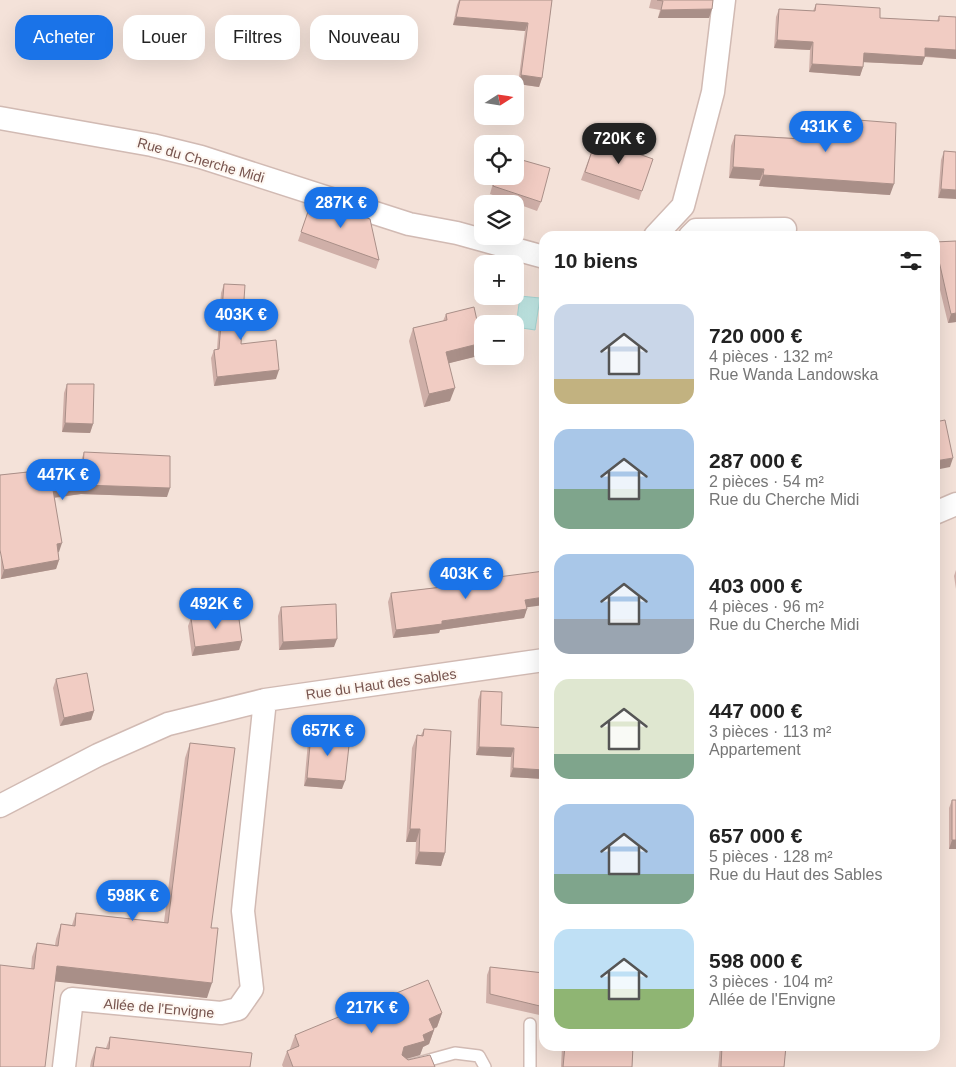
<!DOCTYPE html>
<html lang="fr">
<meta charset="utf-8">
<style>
:root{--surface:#fff;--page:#f2f2f2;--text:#222;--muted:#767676;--accent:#1a73e8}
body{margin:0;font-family:Helvetica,sans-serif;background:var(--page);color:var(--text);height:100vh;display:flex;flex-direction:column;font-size:19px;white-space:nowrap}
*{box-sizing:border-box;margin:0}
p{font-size:16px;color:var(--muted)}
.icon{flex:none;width:28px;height:28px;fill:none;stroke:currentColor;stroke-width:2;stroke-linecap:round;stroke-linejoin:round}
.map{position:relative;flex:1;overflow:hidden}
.drawer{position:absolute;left:539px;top:231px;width:401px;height:820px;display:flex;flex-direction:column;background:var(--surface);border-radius:15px;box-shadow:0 5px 20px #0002}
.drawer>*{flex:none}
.hud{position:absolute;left:15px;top:15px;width:449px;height:45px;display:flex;gap:10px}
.needle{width:32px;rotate:78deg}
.controls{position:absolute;left:474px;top:75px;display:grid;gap:10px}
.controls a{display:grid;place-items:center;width:50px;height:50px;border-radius:10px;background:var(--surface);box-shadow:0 5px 20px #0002;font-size:25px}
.price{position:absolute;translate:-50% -42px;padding:0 11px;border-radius:18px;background:var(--accent);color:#fff;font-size:16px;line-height:32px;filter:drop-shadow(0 1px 2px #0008)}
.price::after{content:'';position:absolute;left:50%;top:30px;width:15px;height:11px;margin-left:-8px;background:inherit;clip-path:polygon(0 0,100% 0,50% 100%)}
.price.on{background:#222;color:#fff}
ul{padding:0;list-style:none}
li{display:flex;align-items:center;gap:15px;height:125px;padding:0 15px}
li span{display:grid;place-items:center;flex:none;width:140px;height:100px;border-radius:15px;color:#555}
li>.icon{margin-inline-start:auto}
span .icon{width:60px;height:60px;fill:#fffc;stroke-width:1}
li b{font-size:21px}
h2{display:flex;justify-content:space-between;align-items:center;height:60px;padding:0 15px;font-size:21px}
.chip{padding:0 18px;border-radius:15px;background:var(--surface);box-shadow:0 5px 20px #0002;font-size:18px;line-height:45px}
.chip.on{background:var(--accent);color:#fff}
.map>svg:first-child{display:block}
.residential{fill:#f4e2d9;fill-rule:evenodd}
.water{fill:#bfe6e3;stroke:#a6d7d5}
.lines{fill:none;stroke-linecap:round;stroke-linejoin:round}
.lane-casing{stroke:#d1bab3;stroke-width:14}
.street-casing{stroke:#d1bab3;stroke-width:25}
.lane{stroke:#fff;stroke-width:11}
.street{stroke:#fff;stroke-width:22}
.wall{fill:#cfafa8}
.shaded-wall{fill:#a98f88}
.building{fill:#f1ccc3;stroke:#a98f88}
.labels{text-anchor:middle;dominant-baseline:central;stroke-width:4;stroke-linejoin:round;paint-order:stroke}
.street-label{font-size:14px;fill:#77544e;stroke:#fef7f1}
</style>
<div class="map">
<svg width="956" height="1067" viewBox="0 0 956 1067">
<rect width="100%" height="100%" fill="#fcf2eb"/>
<path class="residential" d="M0 0H956V1067H0ZM482 84H515V116H482ZM482 144H515V176H482ZM482 204H515V236H482ZM544 236H935V1046H544ZM482 264H515V296H482ZM482 324H515V356H482Z"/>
<path class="water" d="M520 296 540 298 535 330 516 327Z"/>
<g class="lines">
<defs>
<path id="lane" d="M404 1067 455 1053 479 1056 485 1067
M530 1067V1024"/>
<path id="street" d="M0 118 152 145 201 157 409 224 457 233 544 257
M655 236 683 206 713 92 724 0
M690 236 696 230 785 229
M935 513 956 504
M0 806 98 755 168 724 265 700 544 660
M64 1067 72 999 221 1013 238 1009 252 989 243 911 265 700"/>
</defs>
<use href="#lane" class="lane-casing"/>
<use href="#street" class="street-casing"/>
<use href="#lane" class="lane"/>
<use href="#street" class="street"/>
</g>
<path class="wall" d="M459 0H552L542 78 539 87 518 84 525 31 453 25 457 5Z
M651 0H713L709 18H658L660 10 649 8Z
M816 4 880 18 937 21 939 16 956 17V59L925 57 922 65 863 62V67L860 76 809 72 810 50 774 48 776 17 779 9 813 11Z
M820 117 890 195 759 186 760 180 729 178 731 146 735 135 815 139 816 128Z
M596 139 642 191 639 200 581 180Z
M944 151 956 152 938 198 941 160Z
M495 176H515L541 202 537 211 490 194Z
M312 200 379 260 376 269 298 241Z
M956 241V322L948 323 935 269V242Z
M224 284 241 344 276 379 214 386 211 358 214 350 217 349 221 293Z
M446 314 478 356 449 363 450 401 424 407 409 341 413 328 443 321Z
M544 328V347L541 346Z
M67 384 93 424 90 433 62 432 64 393Z
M84 452 167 497 81 494 55 498 59 552H58L59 560 56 569 1 579 0 475 81 466V461Z
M956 570V589L954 576Z
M468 581 527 608 524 618 440 630 439 633 393 638 388 602 391 593 466 584Z
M281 607 334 647 279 650 278 616Z
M191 618 242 641 239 650 192 656 188 626Z
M56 679 94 711 91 720 60 726 53 688Z
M481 691 501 725 544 728V779L510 777 511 757 476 755 478 700Z
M424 729 445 853 441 866 415 864 416 842H406L412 748 417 735H421Z
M311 734 342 789 304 786 308 742Z
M190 743 211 928 207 998 55 981 31 969 32 957 37 943 55 945 56 939 61 924 72 925 76 913 164 922 185 758Z
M952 800 956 849H949V808Z
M490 967 544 973V1016L486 1003 487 975Z
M442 1013 437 1027 434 1029V1030L429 1044 423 1047 420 1055 406 1059 408 1060 435 1067H283L282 1065 287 1051 290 1050V1049L295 1035Z
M110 1037 250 1067H90L91 1061 96 1047 106 1048Z
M562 1046H633L632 1067H561Z
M720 1046H786L784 1067H718Z"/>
<path class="shaded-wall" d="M712 9 709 18H658L661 10Z
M456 17 528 23 525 31 453 25Z
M777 40 813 42 810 50 774 48Z
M925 48 956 50V59L922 56Z
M864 53 925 57 922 65 861 62Z
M812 64 863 67 860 76 809 72Z
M521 75 542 78 539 87 518 84Z
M733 167 764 169 760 180 729 178Z
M763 175 894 184 890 195 759 186Z
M941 189 956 190V199L938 198Z
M935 261H939L935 269Z
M956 313V322L948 323 951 314Z
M544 339V347L541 346Z
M482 343 478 356 442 365 446 352Z
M279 370 276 379 214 386 217 377Z
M455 388 450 401 424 407 429 394Z
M65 423 93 424 90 433 62 432Z
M953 458 950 467 935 470V461Z
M84 485 170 488 167 497 81 494 50 498 53 490Z
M62 543 59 552 54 553 57 544Z
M59 560 56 569 1 579 4 570Z
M544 597V605L522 608 525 600Z
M527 609 524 618 440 630 439 633 393 638 396 630 442 621Z
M337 639 334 647 279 650 283 642Z
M242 641 239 650 192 656 195 647Z
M94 711 91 720 60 726 64 718Z
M479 747 514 748 511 757 476 755Z
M513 768 544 770V779L510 777Z
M307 778 345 781 342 789 304 786Z
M410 829H420L416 842H406Z
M952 840H956V849H949Z
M419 852 445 853 441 866 415 864Z
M57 966 212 983 207 998 51 981Z
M442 1013 437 1027 424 1033 429 1019Z
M434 1030 429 1044 423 1047 420 1055 399 1061 404 1047 423 1035Z"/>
<path class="building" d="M460 0H552L542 78 521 75 528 23 456 17Z
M657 0H713L712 9 661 10 663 1Z
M816 4 880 8V18L939 21V16L956 17V50L925 48V57L864 53 863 67 812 64 813 42 777 40 779 9 815 11Z
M820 117 896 123 894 184 763 175 764 169 733 167 735 135 818 140Z
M596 139 653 159 642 191 585 172Z
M944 151 956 152V190L941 189Z
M515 158 550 168 541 202 493 186 496 176H515Z
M312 200 370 219 379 260 301 232Z
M956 241V313L951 314 939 261H935V242Z
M508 256 509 264H486L485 259Z
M224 284 245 285 241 344 276 340 279 370 217 377 214 350 219 349Z
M474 307 482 343 446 352 455 388 429 394 413 328 447 320 446 314Z
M67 384H94L93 424 65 423Z
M945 420 953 458 935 461V422Z
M84 452 170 456V488L84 485 53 490 62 543 57 544 59 560 4 570 0 550V475L83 466Z
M544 571V597L525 600 527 609 442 621V624L396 630 391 593 468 584V581Z
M336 604 337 639 283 642 281 607Z
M238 612 242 641 195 647 191 618Z
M87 673 94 711 64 718 56 679Z
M481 691 502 692 501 725 544 728V770L513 768 514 748 479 747Z
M424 729 451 731 445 853 419 852 420 829H410L417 735 423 736Z
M311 734 350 737 345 781 307 778Z
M190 743 235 748 211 928H218L212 983 57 966 45 1067H0V965L34 969 37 943 58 946 61 924 75 926 76 913 168 923Z
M952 800H956V840H952Z
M490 967 544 973V1007L490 994Z
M428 980 442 1013 429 1019 434 1030 423 1035 425 1041 404 1047 402 1055 408 1060 430 1055 435 1067H293L287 1051 299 1046 295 1035Z
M110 1037 252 1053 250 1067H93L96 1047 109 1049Z
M565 1046H633L632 1067H563Z
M722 1046H786L784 1067H721Z"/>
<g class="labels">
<g class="street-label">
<text transform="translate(201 160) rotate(16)">Rue du Cherche Midi</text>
<text transform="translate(381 684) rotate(-8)">Rue du Haut des Sables</text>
<text transform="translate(159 1008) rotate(5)">Allée de l'Envigne</text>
</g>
</g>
</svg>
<div class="controls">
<a><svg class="needle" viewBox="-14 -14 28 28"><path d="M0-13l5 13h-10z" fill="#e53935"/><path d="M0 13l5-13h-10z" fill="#767676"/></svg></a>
<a><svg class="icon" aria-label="locate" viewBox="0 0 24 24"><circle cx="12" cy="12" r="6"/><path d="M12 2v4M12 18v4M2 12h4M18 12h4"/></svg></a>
<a><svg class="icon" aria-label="layers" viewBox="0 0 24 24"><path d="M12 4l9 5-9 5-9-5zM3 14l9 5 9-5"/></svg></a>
<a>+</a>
<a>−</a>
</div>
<b class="price" style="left:826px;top:153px">431K €</b>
<b class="price on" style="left:619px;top:165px">720K €</b>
<b class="price" style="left:341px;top:229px">287K €</b>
<b class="price" style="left:241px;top:341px">403K €</b>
<b class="price" style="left:63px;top:501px">447K €</b>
<b class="price" style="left:466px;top:600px">403K €</b>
<b class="price" style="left:216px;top:630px">492K €</b>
<b class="price" style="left:328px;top:757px">657K €</b>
<b class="price" style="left:133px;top:922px">598K €</b>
<b class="price" style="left:372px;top:1034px">217K €</b>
<div class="hud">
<a class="chip on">Acheter</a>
<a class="chip">Louer</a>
<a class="chip">Filtres</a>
<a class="chip">Nouveau</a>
</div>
<section class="drawer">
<h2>10 biens<svg class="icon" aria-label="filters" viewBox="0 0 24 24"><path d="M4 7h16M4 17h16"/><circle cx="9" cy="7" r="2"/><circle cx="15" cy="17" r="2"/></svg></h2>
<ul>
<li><span style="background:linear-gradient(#c9d6e8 75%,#c2b280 0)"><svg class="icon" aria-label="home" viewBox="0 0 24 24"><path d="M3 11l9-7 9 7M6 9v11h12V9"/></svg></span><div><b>720 000 €</b><p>4 pièces · 132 m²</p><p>Rue Wanda Landowska</p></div></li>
<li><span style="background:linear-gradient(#a9c7e8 60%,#7fa58c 0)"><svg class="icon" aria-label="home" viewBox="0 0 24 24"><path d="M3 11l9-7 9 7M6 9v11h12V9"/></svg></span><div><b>287 000 €</b><p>2 pièces · 54 m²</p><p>Rue du Cherche Midi</p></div></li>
<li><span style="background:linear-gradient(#a9c7e8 65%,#9aa5b1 0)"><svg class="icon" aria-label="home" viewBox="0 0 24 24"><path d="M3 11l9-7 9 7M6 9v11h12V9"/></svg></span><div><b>403 000 €</b><p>4 pièces · 96 m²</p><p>Rue du Cherche Midi</p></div></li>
<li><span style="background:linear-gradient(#dfe7d0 75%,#7fa58c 0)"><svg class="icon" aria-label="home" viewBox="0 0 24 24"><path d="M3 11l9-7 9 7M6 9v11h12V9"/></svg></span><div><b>447 000 €</b><p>3 pièces · 113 m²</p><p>Appartement</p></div></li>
<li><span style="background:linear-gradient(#a9c7e8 70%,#7fa58c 0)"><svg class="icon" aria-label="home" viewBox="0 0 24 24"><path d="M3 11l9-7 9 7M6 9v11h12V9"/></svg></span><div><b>657 000 €</b><p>5 pièces · 128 m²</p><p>Rue du Haut des Sables</p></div></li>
<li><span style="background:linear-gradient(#bfe0f5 60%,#8fb573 0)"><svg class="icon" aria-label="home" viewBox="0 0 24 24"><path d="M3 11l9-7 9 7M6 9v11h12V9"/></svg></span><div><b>598 000 €</b><p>3 pièces · 104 m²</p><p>Allée de l'Envigne</p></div></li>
</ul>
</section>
</div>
